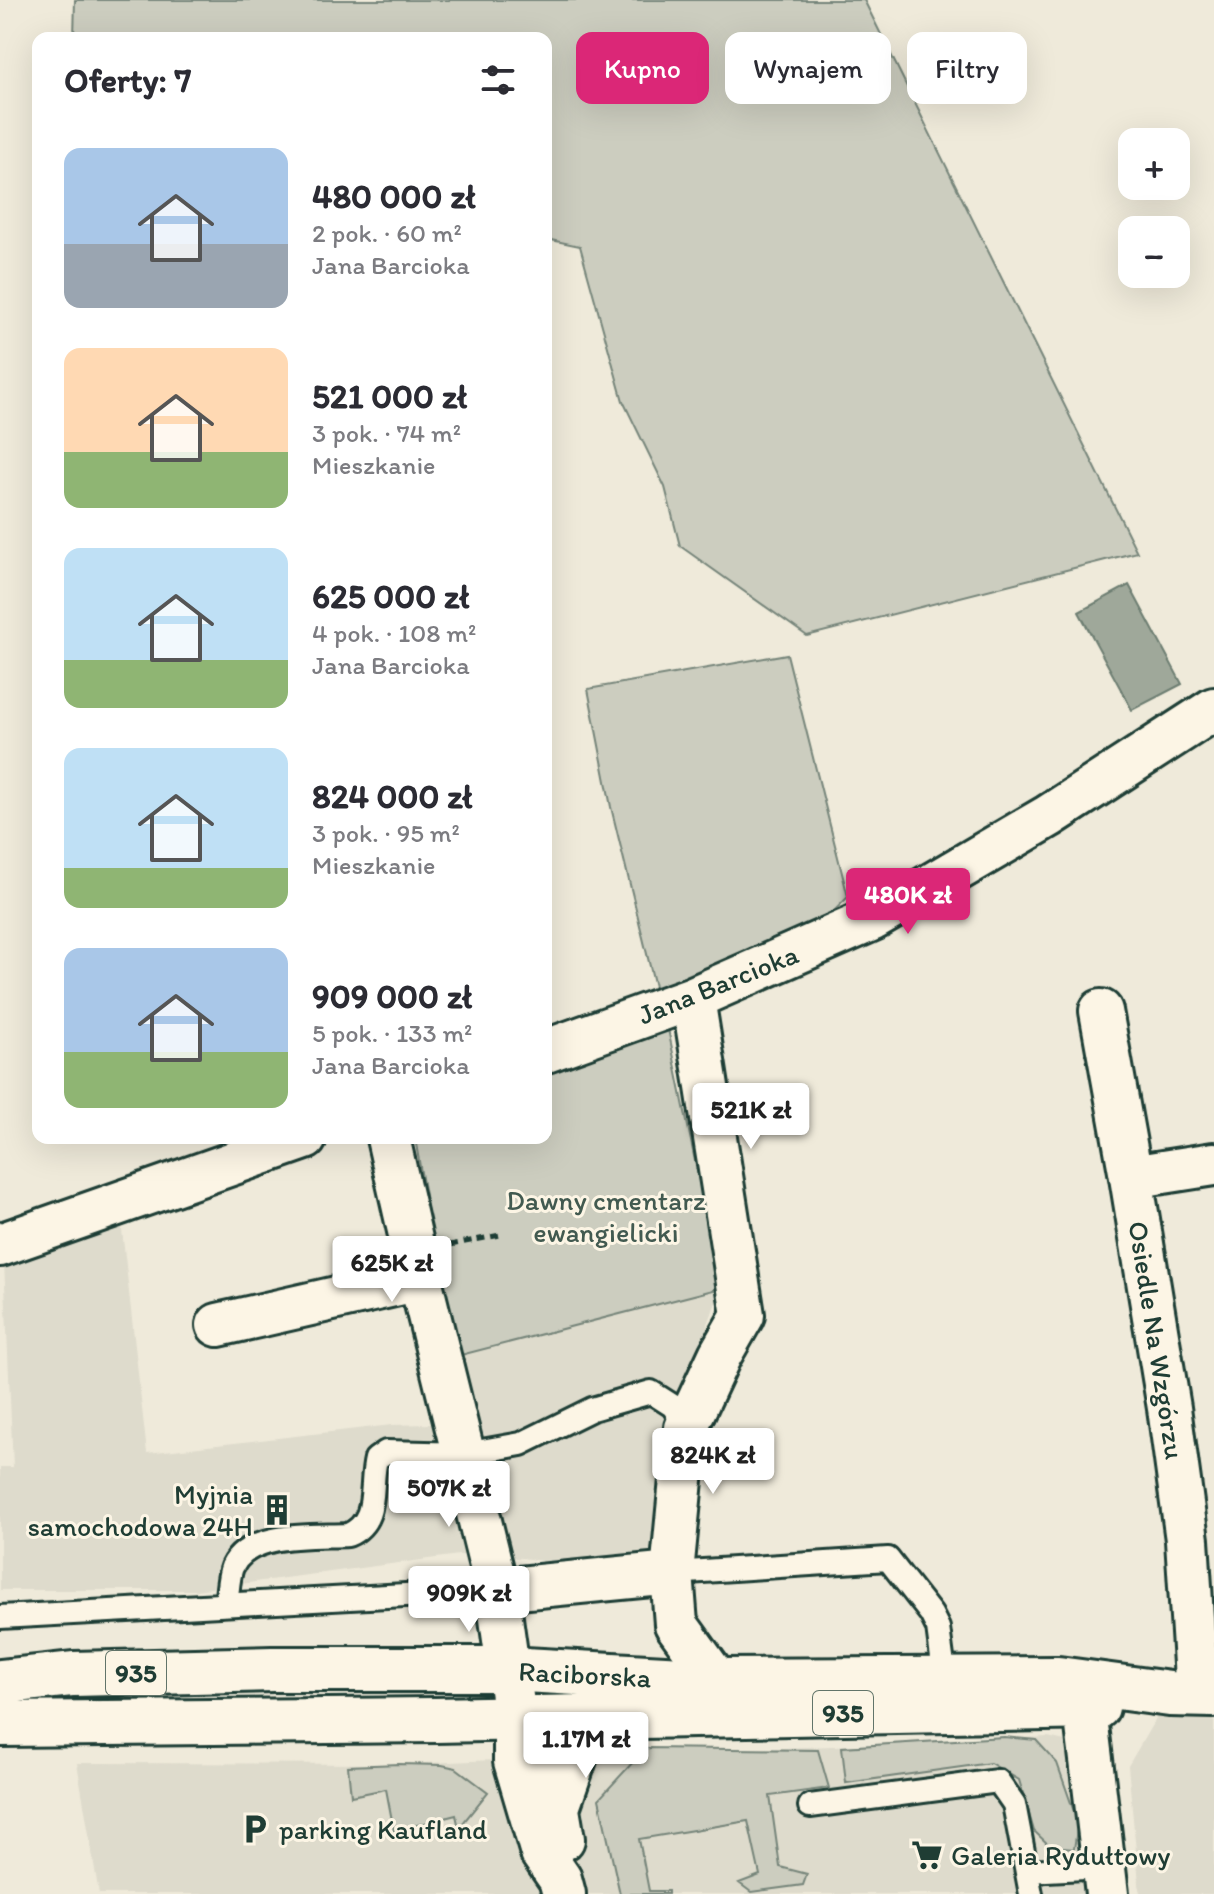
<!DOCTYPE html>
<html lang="pl">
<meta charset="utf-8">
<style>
:root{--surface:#fff;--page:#f2f2f3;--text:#2b2b33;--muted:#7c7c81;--accent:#db2777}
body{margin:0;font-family:Itim,sans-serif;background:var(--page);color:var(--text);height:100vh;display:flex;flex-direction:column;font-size:30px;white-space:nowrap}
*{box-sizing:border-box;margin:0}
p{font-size:26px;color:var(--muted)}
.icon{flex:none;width:44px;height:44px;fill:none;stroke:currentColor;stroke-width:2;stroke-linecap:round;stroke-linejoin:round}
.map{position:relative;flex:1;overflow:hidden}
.side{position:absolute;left:32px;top:32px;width:520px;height:1112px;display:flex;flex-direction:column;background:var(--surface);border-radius:16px;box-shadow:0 8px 32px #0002}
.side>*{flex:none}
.top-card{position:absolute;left:576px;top:32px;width:518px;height:72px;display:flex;gap:16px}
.tools{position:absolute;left:1118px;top:128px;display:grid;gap:16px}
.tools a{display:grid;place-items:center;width:72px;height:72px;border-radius:16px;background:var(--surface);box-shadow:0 8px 32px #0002;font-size:40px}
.price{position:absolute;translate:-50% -68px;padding:0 18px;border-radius:8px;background:#fff;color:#222;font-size:26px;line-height:52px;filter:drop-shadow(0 2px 4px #0008)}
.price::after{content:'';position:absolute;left:50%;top:48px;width:24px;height:18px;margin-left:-12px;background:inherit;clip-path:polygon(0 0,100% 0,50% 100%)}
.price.on{background:var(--accent);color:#fff}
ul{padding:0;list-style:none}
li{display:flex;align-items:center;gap:24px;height:200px;padding:0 32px}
li span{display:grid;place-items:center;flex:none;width:224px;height:160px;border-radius:16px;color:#555}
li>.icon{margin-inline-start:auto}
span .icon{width:96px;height:96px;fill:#fffc;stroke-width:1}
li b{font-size:34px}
h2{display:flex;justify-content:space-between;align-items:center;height:96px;padding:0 32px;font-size:34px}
.chip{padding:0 28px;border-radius:16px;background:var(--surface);box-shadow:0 8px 32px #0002;font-size:28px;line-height:72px}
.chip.on{background:var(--accent);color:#fff}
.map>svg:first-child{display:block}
.built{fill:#dedbcc}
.green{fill:#cccdbf;stroke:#76857a;stroke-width:2}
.water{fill:#9fa89a;stroke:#6c7d71;stroke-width:2}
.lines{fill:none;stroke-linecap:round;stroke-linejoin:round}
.lane-casing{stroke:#1f3d34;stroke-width:28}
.street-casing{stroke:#1f3d34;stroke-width:48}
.primary-casing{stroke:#1f3d34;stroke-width:50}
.path{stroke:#1f3d34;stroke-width:5;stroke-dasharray:8 6;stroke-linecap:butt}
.lane{stroke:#fcf5e5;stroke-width:22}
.street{stroke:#fcf5e5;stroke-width:42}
.primary{stroke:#fcf5e5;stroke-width:44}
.labels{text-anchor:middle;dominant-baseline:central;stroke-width:6;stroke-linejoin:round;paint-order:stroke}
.shield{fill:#fcf5e5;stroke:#617469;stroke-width:2}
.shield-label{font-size:26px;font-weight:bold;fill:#1f3d34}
.street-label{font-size:28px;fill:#1f3d34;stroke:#fcf5e5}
.park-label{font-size:28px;fill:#425a50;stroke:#fcf5e5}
.poi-label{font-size:28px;fill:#1f3d34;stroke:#fcf5e5;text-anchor:start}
</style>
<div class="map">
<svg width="1214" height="1894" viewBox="0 0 1214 1894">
<rect width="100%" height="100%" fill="#efeada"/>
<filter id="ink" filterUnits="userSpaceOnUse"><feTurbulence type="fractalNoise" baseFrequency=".0125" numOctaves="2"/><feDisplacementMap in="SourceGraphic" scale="16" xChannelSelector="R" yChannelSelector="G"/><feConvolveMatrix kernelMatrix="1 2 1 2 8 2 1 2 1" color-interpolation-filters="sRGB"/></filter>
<g filter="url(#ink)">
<path class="built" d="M121 1221 147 1453 392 1425 468 1423 453 1357 721 1288 707 1327 706 1363 672 1454 651 1559 560 1564 523 1558 459 1555 195 1590H0V1467H13L4 1262Z
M1170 1694 1214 1695V1894H1140L1128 1766Z
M1048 1737 1069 1742 1086 1894H99L77 1763 402 1764Z"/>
<path class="green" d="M75 0H864L1137 552 807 636 680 546 665 487 623 401 580 246 546 239V38H74Z
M787 654 848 897 830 915 658 999 611 807 588 689Z
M668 1029 721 1288 453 1357 415 1138H546V1072Z
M1004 1737 1036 1740 1057 1763 1078 1823 1074 1849 1051 1847 1034 1831 1019 1780 990 1763 846 1783 842 1747Z
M646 1748 818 1750 829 1788 770 1796 780 1867 807 1874 803 1885 751 1892 739 1883 760 1875 748 1821 639 1839 649 1891H668V1894H620L599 1799Z
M399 1764 442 1765 456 1768 488 1792 459 1828 456 1815 394 1831 386 1789 351 1796 348 1766Z"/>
<path class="water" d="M1129 585 1182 684 1132 710 1079 612Z"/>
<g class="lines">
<defs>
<path id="lane" d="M672 1573 888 1559 931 1614 938 1628 945 1680
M226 1604C228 1593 228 1577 232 1567 249 1531 313 1537 348 1535 380 1521 369 1487 376 1459L386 1452 465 1454 521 1444 592 1409 651 1392 673 1406 686 1428
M0 1617 497 1590
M810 1806 998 1781 1014 1804 1031 1894
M1027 1871 1104 1867"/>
<path id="street" d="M693 998 743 1315 720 1355 686 1428 672 1573 676 1624 717 1681
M1101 1011 1131 1177 1214 1164
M546 1051 693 998 873 919 1049 816 1214 709
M388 1138 420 1279 497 1590 515 1718V1761L542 1853 560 1879 564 1894
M1131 1177 1169 1408 1187 1540 1197 1695
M0 1245 305 1138
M218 1325 420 1279
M497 1590 672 1573
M1085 1709 1107 1894
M515 1718 547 1744 563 1839
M559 1805 577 1753 591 1729 612 1717"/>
<path id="primary" d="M0 1682 73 1674 272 1669H507L717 1681 1058 1679 1170 1694 1214 1695
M0 1724 436 1720 1097 1707"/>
</defs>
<use href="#lane" class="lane-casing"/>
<use href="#street" class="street-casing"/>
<use href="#primary" class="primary-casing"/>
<path class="path" d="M450 1245 500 1235"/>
<use href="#lane" class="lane"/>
<use href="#street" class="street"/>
<use href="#primary" class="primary"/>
</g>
</g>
<defs>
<symbol id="building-bare" viewBox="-9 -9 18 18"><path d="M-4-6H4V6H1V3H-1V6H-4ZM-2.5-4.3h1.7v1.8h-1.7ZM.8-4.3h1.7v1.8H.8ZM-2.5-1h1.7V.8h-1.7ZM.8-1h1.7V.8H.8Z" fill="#1f3d34" stroke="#fcf5e5" stroke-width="2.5" paint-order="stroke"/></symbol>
<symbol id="parking-bare" viewBox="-9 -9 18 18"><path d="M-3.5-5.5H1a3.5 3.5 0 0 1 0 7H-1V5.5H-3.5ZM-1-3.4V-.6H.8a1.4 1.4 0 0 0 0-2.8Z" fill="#1f3d34" stroke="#fcf5e5" stroke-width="2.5" paint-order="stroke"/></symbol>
<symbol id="supermarket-bare" viewBox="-9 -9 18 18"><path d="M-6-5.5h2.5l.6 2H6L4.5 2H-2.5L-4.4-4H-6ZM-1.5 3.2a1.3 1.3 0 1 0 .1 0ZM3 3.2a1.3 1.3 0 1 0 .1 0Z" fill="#1f3d34" stroke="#fcf5e5" stroke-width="2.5" paint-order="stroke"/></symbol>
</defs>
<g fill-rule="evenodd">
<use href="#building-bare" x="255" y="1488" width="44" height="44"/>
<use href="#parking-bare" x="233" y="1807" width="44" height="44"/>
<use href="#supermarket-bare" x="905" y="1833" width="44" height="44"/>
</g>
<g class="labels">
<g class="shield">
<rect x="106" y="1651" width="60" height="44" rx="6"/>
<rect x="813" y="1691" width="60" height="44" rx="6"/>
</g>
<g class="shield-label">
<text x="136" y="1673">935</text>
<text x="843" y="1713">935</text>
</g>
<g class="street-label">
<text transform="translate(718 984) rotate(-22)">Jana Barcioka</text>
<text transform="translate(1157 1340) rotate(81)">Osiedle Na Wzgórzu</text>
<text transform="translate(585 1674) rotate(3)">Raciborska</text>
</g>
<g class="park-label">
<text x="606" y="1200">Dawny cmentarz<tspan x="606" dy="32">ewangielicki</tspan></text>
</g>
<g class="poi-label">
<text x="253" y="1494" text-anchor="end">Myjnia<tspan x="253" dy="32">samochodowa 24H</tspan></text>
<text x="279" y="1829">parking Kaufland</text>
<text x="951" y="1855">Galeria Rydułtowy</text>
</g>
</g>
</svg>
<div class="tools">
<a>+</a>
<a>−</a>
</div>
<b class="price on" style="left:908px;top:936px">480K zł</b>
<b class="price" style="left:751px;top:1151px">521K zł</b>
<b class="price" style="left:392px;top:1304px">625K zł</b>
<b class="price" style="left:713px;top:1496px">824K zł</b>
<b class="price" style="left:449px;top:1529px">507K zł</b>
<b class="price" style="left:469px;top:1634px">909K zł</b>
<b class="price" style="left:586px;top:1780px">1.17M zł</b>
<div class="top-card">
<a class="chip on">Kupno</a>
<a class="chip">Wynajem</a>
<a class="chip">Filtry</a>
</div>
<section class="side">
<h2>Oferty: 7<svg class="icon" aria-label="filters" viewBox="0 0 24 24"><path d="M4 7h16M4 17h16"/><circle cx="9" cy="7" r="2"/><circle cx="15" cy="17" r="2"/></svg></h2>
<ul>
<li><span style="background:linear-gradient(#a9c7e8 60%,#9aa5b1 0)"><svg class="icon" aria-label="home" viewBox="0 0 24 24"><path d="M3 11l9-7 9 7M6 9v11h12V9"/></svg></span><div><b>480 000 zł</b><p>2 pok. · 60 m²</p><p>Jana Barcioka</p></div></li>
<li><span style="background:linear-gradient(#ffd9b3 65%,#8fb573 0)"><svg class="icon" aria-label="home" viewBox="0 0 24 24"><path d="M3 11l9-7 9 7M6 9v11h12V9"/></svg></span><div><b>521 000 zł</b><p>3 pok. · 74 m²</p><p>Mieszkanie</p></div></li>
<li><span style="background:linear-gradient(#bfe0f5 70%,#8fb573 0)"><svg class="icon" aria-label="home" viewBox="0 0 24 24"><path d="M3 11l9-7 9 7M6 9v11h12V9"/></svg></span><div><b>625 000 zł</b><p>4 pok. · 108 m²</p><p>Jana Barcioka</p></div></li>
<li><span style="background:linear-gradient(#bfe0f5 75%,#8fb573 0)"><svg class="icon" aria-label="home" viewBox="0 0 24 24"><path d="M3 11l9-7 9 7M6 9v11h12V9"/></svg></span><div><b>824 000 zł</b><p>3 pok. · 95 m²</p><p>Mieszkanie</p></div></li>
<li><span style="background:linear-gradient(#a9c7e8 65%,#8fb573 0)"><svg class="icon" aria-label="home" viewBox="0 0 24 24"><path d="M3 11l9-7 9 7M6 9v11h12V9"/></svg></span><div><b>909 000 zł</b><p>5 pok. · 133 m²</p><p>Jana Barcioka</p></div></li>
</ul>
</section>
</div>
